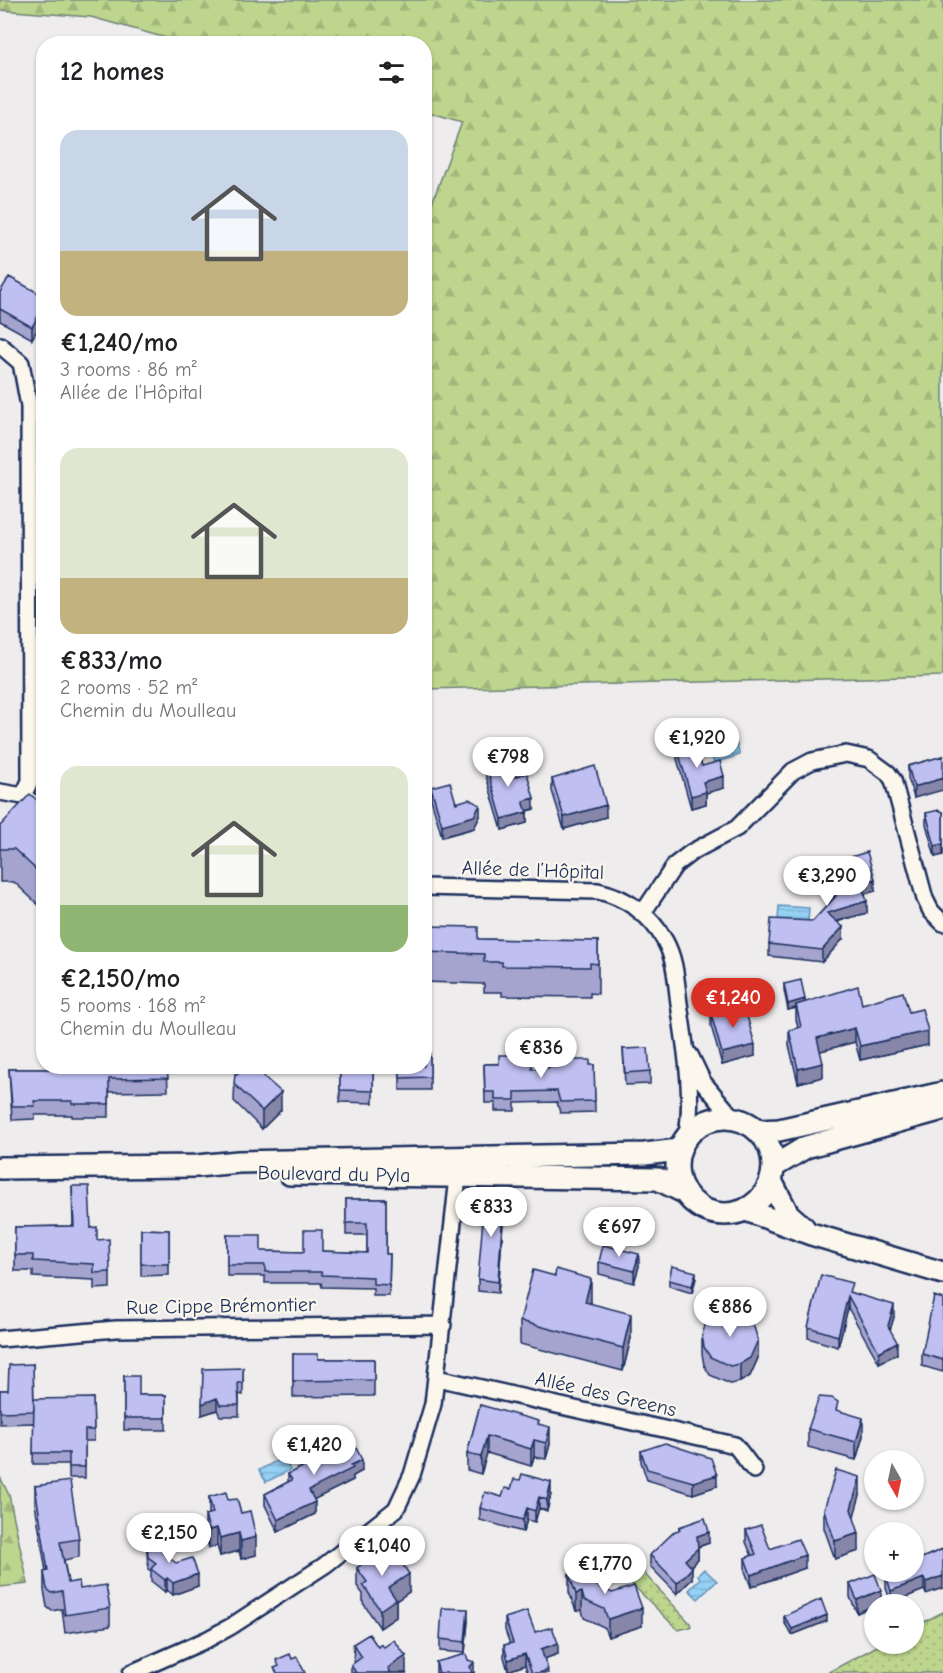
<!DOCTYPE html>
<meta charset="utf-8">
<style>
:root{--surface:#fff;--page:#f2f2f2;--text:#202124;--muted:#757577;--accent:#d93025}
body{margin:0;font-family:"Comic Neue",sans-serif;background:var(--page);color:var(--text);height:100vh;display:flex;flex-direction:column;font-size:22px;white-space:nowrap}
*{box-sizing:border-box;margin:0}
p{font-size:20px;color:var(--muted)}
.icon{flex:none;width:33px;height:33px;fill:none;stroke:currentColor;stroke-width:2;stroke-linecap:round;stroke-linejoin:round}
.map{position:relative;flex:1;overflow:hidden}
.details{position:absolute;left:36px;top:36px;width:396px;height:1038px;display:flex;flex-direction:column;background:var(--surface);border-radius:24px;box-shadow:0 2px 4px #0004}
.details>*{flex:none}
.needle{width:39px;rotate:171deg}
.fabs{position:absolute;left:864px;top:1450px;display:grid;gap:12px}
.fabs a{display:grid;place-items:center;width:60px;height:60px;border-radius:50%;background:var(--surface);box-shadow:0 2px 4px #0004;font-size:30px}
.price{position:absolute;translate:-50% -51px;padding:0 14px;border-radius:21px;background:#fff;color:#222;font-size:20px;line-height:39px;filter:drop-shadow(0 2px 3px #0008)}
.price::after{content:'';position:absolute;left:50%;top:36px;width:18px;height:14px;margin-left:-9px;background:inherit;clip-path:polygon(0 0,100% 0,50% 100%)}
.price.active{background:var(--accent);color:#fff}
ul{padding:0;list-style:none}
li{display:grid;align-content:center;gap:12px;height:318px;padding:0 24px}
li span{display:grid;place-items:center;height:186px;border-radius:18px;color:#555}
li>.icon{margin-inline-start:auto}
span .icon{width:108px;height:108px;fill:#fffc;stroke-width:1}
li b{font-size:26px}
h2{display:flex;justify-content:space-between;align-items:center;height:72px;padding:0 24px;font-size:26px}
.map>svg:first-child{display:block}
.green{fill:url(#green-dots);stroke:#6c8275;stroke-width:1.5}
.forest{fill:url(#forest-firs);stroke:#6c8275;stroke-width:1.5}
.water{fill:url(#water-rules);stroke:#6490b9;stroke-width:1.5}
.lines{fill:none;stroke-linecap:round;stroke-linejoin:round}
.street-casing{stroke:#1b2f5e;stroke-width:20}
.secondary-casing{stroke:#1b2f5e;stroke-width:26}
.street{stroke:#fbf7ec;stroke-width:15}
.secondary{stroke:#fbf7ec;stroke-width:21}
.wall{fill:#a4a4cf;stroke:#1b2f5e;stroke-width:1.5}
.shaded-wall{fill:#8686a9;stroke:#1b2f5e;stroke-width:1.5}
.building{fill:#bfbff1;stroke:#1b2f5e;stroke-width:1.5}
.labels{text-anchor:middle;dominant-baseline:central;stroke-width:4.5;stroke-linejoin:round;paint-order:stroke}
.street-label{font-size:20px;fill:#1b2f5e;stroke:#fbf7ec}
</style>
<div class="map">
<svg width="943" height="1673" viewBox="0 0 943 1673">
<defs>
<pattern id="green-dots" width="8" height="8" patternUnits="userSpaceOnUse" patternTransform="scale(1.5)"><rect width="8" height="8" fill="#bdd58c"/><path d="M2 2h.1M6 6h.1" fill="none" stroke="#a2b77b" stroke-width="1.8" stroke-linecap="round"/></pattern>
<pattern id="forest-firs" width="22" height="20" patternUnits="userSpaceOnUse" patternTransform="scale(1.5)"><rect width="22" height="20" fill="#bdd58c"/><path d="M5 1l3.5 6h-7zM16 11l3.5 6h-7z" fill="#a2b77b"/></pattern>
<pattern id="water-rules" width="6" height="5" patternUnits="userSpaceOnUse" patternTransform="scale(1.5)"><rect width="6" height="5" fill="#95d1f5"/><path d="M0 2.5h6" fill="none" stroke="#80b4d4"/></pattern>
</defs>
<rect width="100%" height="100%" fill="#efeced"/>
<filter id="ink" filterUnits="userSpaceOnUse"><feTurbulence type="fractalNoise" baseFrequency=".0167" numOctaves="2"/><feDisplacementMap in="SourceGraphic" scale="12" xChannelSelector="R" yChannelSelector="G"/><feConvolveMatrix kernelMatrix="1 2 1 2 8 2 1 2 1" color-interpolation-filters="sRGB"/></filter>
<g filter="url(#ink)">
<path class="green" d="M627 1555 690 1623 691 1627 678 1630 609 1561Z
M943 1612V1673H827L881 1644H914V1627Z"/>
<path class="forest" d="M0 0H943V676L425 689V222L462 122 425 111 424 44 184 43 91 17 0 10Z
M0 1477 9 1495 28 1584 0 1587Z"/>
<path class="water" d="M736 742 740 755 714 763 710 750Z
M779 906 809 908 808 922 778 920Z
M284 1457 290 1470 266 1482 259 1470Z
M704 1569 717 1581 698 1599 689 1590 700 1579 698 1575Z"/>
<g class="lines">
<defs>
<path id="street" d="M0 345 21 363 29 406 30 781 23 796
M0 792 23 796 44 810
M424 887 598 891C626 897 651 915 665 941 676 961 676 982 679 1003 685 1047 694 1091 687 1135
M642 914 675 865 692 852 737 828 793 771 812 761 846 754 869 759 888 773 893 780 925 899 931 911 943 923
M690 1055 703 1082 733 1118
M0 1339 116 1329 443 1325
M437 1378 735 1445 754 1470
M131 1673 206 1640 230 1627 325 1565 396 1509 412 1475 433 1404 459 1168"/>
<path id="secondary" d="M677 1166a48 48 0 1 1 96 0a48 48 0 1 1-96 0Z
M758 1131 779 1130 943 1093
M773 1167 806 1147 943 1109
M0 1168 197 1166 238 1162 645 1154 679 1150
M290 1174 658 1179 684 1192
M771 1181 788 1214 804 1228
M746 1210 811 1234 943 1273"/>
</defs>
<use href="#street" class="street-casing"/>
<use href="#secondary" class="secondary-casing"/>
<use href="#street" class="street"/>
<use href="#secondary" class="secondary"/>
</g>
<path class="wall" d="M0 292 44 296 32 339 0 321Z
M44 335V373L38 348V336Z
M677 747 702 766 724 788 706 793V804L691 808 677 759Z
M483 755 507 779 534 809 527 811V823L502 830 483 766Z
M943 756 914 798 908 778V766Z
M552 779 606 817 564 829 552 791Z
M431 787 480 816 474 828 442 837 431 799Z
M44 806V910L14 882H0V826Z
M943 812V855L935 857 926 824V813Z
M828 864 875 891 865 894 867 913 837 922 843 939 822 962 769 956V944L813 921 834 898 828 876Z
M424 926 478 939 598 941V994L590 993V997L502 996V992H484V984L424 982Z
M784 984 805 1002 862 1004 909 1012 928 1045 860 1060 855 1042 820 1051 823 1077 798 1083 789 1045V1030L798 1028 796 1019V1008L788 1010 784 990Z
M711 1014 755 1056 722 1065 711 1026Z
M430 1035V1090H400V1066Z
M623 1049 650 1071V1084L625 1085Z
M521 1063 532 1069 594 1065 595 1112 560 1113 557 1102 515 1103V1111H495V1103H485L484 1064Z
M167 1066 168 1091 109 1092V1117H72V1115H35V1119L12 1120 9 1069H72Z
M340 1066H373V1103L340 1102Z
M235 1074 264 1077 281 1110 262 1129 234 1101Z
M72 1186 97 1240 110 1272V1288L94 1289V1280L33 1277V1271H15V1227L73 1226Z
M346 1199H386V1254H390L389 1296H373V1288L322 1287 321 1283H265V1276H227V1235L261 1251 304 1252 322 1251 367 1253V1235H346Z
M504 1208 498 1293 478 1291V1279Z
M141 1229 169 1230V1275L141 1276Z
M599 1262 639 1266 634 1283 599 1274Z
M696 1278 692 1293 669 1286V1280Z
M852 1293 894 1317 890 1330 897 1354 879 1363 848 1308 838 1347 808 1338V1327Z
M943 1299V1372L922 1366V1354Z
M591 1302V1304L631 1338 623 1371 520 1344V1321Z
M702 1336 758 1358 750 1376 740 1382 730 1384 710 1375 704 1365 702 1354Z
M293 1354 318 1359H374V1396L293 1397Z
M33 1364 34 1413 93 1398 94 1441H85V1478H69V1464H33L34 1423 0 1424V1390H8Z
M243 1368V1395L239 1394V1416H220L217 1410 202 1415Z
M124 1376 139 1395H166V1430H124Z
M480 1405 539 1424 550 1444 546 1459 534 1457 531 1466 487 1453 481 1474 467 1470V1454Z
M838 1411 863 1436 856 1460 808 1447V1429Z
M316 1447 362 1471 353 1476V1480L314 1499 315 1514 278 1532 265 1505V1494L288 1482V1474L316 1460Z
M641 1451 717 1486 693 1494 647 1480 641 1462Z
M35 1486 79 1539V1557L64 1560 68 1583 80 1589 110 1608V1626L65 1633 62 1609 52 1611 47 1607 44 1590V1572H46L35 1504Z
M551 1494 547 1511 539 1508 535 1522 527 1520 523 1532 480 1520V1508L502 1497Z
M860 1495 853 1517 859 1551 835 1559 824 1528V1510Z
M209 1497 228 1500 241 1513 256 1555 241 1559 239 1551 220 1556 217 1546 209 1548 205 1533V1515L209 1514Z
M679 1527 709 1543 698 1547V1559L691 1566 692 1579 677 1594 650 1566V1555L679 1530Z
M746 1530 770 1549 805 1568 751 1587 745 1571V1558L752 1556 746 1542Z
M147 1540 163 1553 198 1586 173 1595 167 1590 165 1592 151 1581V1571L148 1569 147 1552Z
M943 1549 926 1594 924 1590 891 1603 886 1588V1575L917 1563V1560Z
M357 1568 409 1592 396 1601V1617L380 1628 363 1603V1594L357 1586Z
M569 1574 596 1585 642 1626 608 1637 604 1627 584 1618 582 1610 576 1611 569 1592Z
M850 1584 881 1602 857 1613 850 1597Z
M784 1616 827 1621 792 1635 784 1622Z
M505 1618 535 1632 558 1654 544 1659 548 1673H528L525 1665 508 1671 504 1657V1645L510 1644 505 1630Z
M468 1621 465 1653 440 1651V1639Z
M353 1644 378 1647 406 1673H351V1665L354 1663Z
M468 1660 474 1673H436V1662Z"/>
<path class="shaded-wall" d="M44 305V318L32 339V327Z
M724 776V788L706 793V804L691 808V796L703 782Z
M943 778V790L914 798V787Z
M534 798V809L523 812V801Z
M480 805V816L474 828 442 837V825Z
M606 805V817L564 829V817Z
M527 812V823L502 830V819Z
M943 844V855L935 857V846Z
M875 879V891L861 895V884Z
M867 901V913L827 924V913Z
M843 927V939L822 962V950Z
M805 999V1005H796V1008L788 1010V1004Z
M855 1028V1042L817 1052V1038Z
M928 1031V1045L860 1060V1046Z
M755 1045V1056L722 1065V1053Z
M823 1063V1077L798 1083V1069Z
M281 1092V1110L262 1129V1111Z
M504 1196V1208L498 1293V1282Z
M639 1254V1266L634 1283V1271Z
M696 1272V1278L692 1293V1286Z
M591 1279V1302L585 1326V1302Z
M848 1296V1308L838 1347V1336Z
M894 1305V1317L888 1337V1326Z
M631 1314V1338L623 1371V1348Z
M758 1340V1358L750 1376 740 1382V1364Z
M897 1342V1354L879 1363V1352Z
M217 1398V1410L202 1415V1404Z
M863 1418V1436L856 1460V1442Z
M550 1427V1444L546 1459V1443Z
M487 1436V1453L481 1474V1457Z
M534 1440V1457L531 1466V1449Z
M362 1460V1471L353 1476V1480L309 1502V1490L351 1465Z
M717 1475V1486L693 1494V1482Z
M860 1477V1495L851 1527V1509Z
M551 1482V1494L547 1511V1500Z
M539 1497V1508L535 1522V1511Z
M315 1502V1514L278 1532V1520Z
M527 1508V1520L523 1532V1520Z
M217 1528V1546L209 1548V1530Z
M709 1532V1543L697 1547V1536Z
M239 1533V1551L220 1556V1538Z
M859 1533V1551L835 1559V1541Z
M256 1537V1555L241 1559V1541Z
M698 1548V1559L685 1571V1560Z
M805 1555V1568L751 1587V1575Z
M692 1568V1579L677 1594V1583Z
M198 1574V1586L173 1595V1583Z
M409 1574V1592L396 1601V1617L380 1628V1610L388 1588Z
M943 1576V1588L926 1594V1582Z
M167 1578V1590L165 1592V1580Z
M924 1578V1590L891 1603V1591Z
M881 1590V1602L857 1613V1600Z
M582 1592V1610L576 1611V1594Z
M642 1608V1626L608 1637V1619Z
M468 1609V1621L465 1653V1642Z
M827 1615V1621L792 1635V1629Z
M558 1643V1654L541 1660V1649Z
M525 1654V1665L508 1671V1660Z
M406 1656V1673H388V1668Z
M474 1662V1673H470V1667Z"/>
<path class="building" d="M9 277 44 296V305L32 327 0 309V292Z
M44 335V360L38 336Z
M695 742 702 766 720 761 724 776 703 782 706 792 691 796 677 747Z
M499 752 507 779 527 773 534 798 523 801 527 812 502 819 483 755Z
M943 756V778L914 787 908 766Z
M595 766 606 805 564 817 552 779Z
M450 782 456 803 469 799 480 805 474 816 442 825 431 787Z
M30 794 44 806V877L14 849H0V826Z
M939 810 943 812V844L935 846 926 813Z
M867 852 875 879 861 884 867 901 827 913 843 927 822 950 769 944 771 919 813 921 836 896 828 864Z
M424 926 478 927V939L598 941V964L590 963V967L502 966V962H484V954L424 952Z
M801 980 805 999 788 1004 784 984Z
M858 986 862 1004 903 992 909 1012 922 1009 928 1031 860 1046 855 1028 817 1038 823 1063 798 1069 789 1030 801 1027 796 1005Z
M744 1005 755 1045 722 1053 711 1014Z
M424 1035H430V1077L400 1078V1066H424Z
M648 1048 650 1071 625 1073 623 1049Z
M499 1055H520L521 1063H532V1069L563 1066V1060H590V1065H594L595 1101 560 1102 557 1091 515 1092V1100H495V1092H485L484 1064H499Z
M72 1066H167L168 1078 109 1079V1104H72V1101H34L35 1106H12L9 1069H72Z
M238 1066H264V1077L281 1092 262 1111 234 1084 235 1074H238Z
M340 1066H373V1091L340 1090Z
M72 1186H89L91 1228 97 1227V1240L109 1239 110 1272 94 1273V1264L33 1261V1255H15V1227L74 1226Z
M485 1194 504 1196 498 1282 478 1279Z
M346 1199H386V1254H390L389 1285 373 1284V1277L322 1275 321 1272H265V1265H227V1235H261V1251L304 1252V1230H322V1251L367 1253V1223H346Z
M141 1229 169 1230V1264H141Z
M603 1245 639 1254 634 1271 599 1262Z
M672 1266 696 1272 692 1286 669 1280Z
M556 1269 591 1279 585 1302 631 1314 623 1348 520 1321 533 1270 555 1276Z
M821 1275 852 1283 849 1292 894 1305 888 1326 897 1342 879 1352 848 1296 838 1336 808 1327Z
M934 1296 943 1299V1360L922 1354Z
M724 1310H735L745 1314 752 1321 758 1340 750 1358 740 1364 730 1366 710 1357 704 1347 702 1336 705 1325 713 1316Z
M293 1354H318V1359H374V1380L293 1381Z
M33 1364 34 1411 0 1412V1390H8L9 1365Z
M243 1368V1383H238L239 1405H220L217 1398 202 1404 203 1369Z
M124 1376H139V1395H166V1418H124Z
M819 1397 832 1398 838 1402 836 1410 863 1418 856 1442 808 1429Z
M93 1398 94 1430H85V1467H69V1453H33L34 1399Z
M480 1405 539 1421 538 1424 550 1427 546 1443 534 1440 531 1449 487 1436 481 1457 467 1454Z
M348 1431 362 1460 351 1465 353 1468 309 1490 315 1502 278 1520 265 1494 292 1480 288 1474 321 1458 316 1447Z
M665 1443 711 1458 717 1475 693 1482 647 1469 641 1451Z
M836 1470 860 1477 851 1509 859 1533 835 1541 824 1510Z
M522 1474 551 1482 547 1500 539 1497 535 1511 527 1508 523 1520 480 1508 485 1492 502 1497 505 1488 511 1489 514 1479 520 1480Z
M70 1481 79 1539 60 1542 68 1583 79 1581 80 1589 106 1585 110 1608 65 1615 62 1591 52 1593 47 1589 44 1572 48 1571 35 1486Z
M226 1492 228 1500 237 1499 241 1513 250 1511 256 1537 241 1541 239 1533 220 1538 217 1528 209 1530 205 1515 213 1513 209 1497Z
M705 1518 709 1532 697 1536 698 1548 685 1560 692 1568 677 1583 650 1555 675 1531 680 1530 679 1527Z
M761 1525 770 1549 798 1539 805 1555 751 1575 745 1558 756 1554 746 1530Z
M159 1538 163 1553 176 1563 192 1558 198 1574 173 1583 167 1578 165 1580 151 1569 156 1563 148 1557 147 1540Z
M381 1548 393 1564 400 1560 409 1574 388 1588 396 1599 380 1610 363 1585 367 1582 357 1568Z
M943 1549V1576L926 1582 924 1578 891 1591 886 1575 894 1572H914V1564L918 1562 917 1560Z
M590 1567 596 1585 612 1593 634 1586 642 1608 608 1619 604 1609 584 1600 582 1592 576 1594 569 1574Z
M875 1574 881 1590 857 1600 850 1584Z
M821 1599 827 1615 792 1629 784 1616Z
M442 1608 468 1609 465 1642 440 1639Z
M527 1611 535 1632 552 1627 558 1643 541 1649 548 1670 539 1673H532L525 1654 508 1660 504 1645 513 1643 505 1618Z
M369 1634 378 1647 381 1644 384 1647 394 1640 406 1656 388 1668 391 1673H356L351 1665 362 1657 353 1644Z
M290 1654 292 1659 297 1657 305 1673H277L274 1668 279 1666 276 1660Z
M466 1654 468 1660 474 1662 470 1667 472 1673H439L436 1662Z"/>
</g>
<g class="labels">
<g class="street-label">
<text transform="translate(533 870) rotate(2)">Allée de l’Hôpital</text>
<text transform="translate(334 1174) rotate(1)">Boulevard du Pyla</text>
<text transform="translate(221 1306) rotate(-1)">Rue Cippe Brémontier</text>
<text transform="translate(606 1394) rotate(13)">Allée des Greens</text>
</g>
</g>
</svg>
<div class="fabs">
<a><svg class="needle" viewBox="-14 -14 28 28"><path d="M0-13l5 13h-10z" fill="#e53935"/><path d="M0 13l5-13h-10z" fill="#757577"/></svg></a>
<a>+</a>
<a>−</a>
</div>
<b class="price" style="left:697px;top:769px">€1,920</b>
<b class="price" style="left:508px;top:788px">€798</b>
<b class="price" style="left:827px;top:907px">€3,290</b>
<b class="price active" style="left:733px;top:1029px">€1,240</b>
<b class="price" style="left:541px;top:1079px">€836</b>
<b class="price" style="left:491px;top:1238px">€833</b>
<b class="price" style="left:619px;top:1258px">€697</b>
<b class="price" style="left:730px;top:1338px">€886</b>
<b class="price" style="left:314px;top:1476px">€1,420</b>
<b class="price" style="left:169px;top:1564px">€2,150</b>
<b class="price" style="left:382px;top:1577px">€1,040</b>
<b class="price" style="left:605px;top:1595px">€1,770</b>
<section class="details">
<h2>12 homes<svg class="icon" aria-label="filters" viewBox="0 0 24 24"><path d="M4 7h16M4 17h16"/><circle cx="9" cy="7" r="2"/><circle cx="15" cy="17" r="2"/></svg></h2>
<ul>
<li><span style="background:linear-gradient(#c9d6e8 65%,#c2b280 0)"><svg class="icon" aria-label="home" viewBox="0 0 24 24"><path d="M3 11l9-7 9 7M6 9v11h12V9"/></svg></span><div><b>€1,240/mo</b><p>3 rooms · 86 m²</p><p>Allée de l’Hôpital</p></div></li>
<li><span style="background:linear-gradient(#dfe7d0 70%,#c2b280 0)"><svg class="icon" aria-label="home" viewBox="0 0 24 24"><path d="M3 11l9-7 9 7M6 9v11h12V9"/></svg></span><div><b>€833/mo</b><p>2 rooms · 52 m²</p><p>Chemin du Moulleau</p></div></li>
<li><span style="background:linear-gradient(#dfe7d0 75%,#8fb573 0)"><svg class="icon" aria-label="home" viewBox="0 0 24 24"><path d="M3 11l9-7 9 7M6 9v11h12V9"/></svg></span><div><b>€2,150/mo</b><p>5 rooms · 168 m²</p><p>Chemin du Moulleau</p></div></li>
</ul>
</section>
</div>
